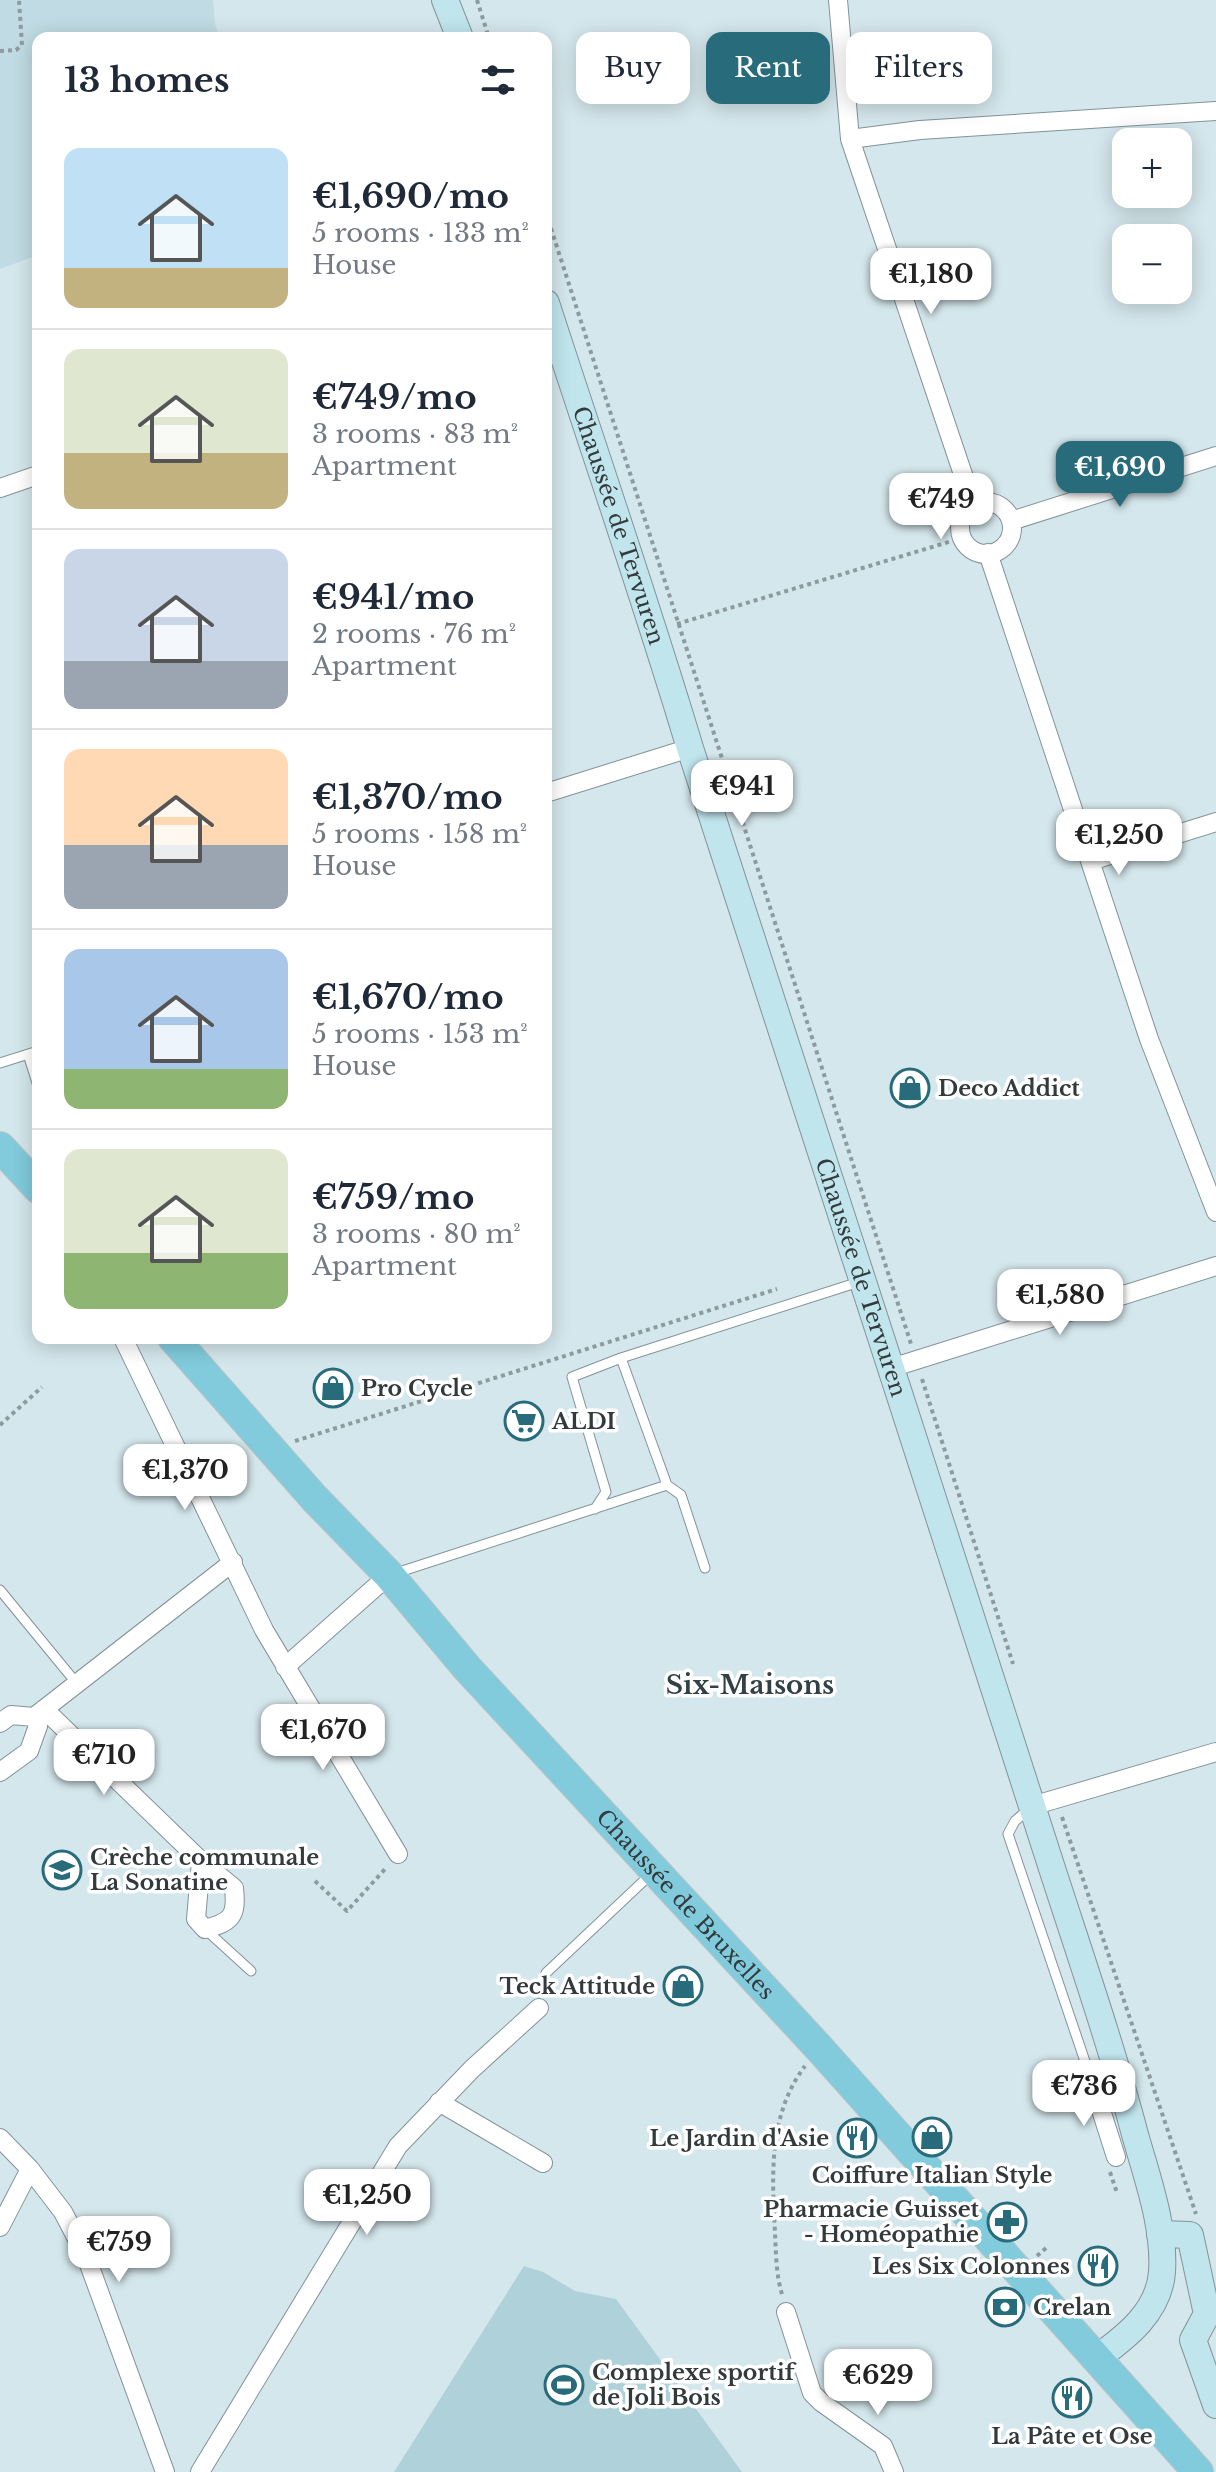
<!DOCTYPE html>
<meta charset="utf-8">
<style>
:root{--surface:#fff;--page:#f6f6f7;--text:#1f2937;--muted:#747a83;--line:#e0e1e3;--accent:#286c7c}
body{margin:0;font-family:"Libre Baskerville",serif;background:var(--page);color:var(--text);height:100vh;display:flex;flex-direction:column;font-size:30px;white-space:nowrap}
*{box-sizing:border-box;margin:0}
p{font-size:26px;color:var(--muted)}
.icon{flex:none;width:44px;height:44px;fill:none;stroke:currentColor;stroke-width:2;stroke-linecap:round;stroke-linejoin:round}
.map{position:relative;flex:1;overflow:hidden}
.side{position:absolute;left:32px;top:32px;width:520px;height:1312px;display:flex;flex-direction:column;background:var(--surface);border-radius:16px;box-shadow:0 4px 20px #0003}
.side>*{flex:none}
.guide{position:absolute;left:576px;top:32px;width:520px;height:72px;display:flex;gap:16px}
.fabs{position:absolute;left:1112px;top:128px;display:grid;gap:16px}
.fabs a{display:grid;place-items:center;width:80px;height:80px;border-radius:16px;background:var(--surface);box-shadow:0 4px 20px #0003;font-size:40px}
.price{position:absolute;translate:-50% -68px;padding:0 18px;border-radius:16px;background:#fff;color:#222;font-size:26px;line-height:52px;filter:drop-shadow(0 2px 4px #0008)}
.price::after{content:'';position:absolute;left:50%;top:48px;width:24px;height:18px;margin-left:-12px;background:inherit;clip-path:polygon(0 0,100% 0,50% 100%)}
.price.current{background:var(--accent);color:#fff}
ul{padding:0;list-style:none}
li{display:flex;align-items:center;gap:24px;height:200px;padding:0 32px}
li+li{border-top:2px solid var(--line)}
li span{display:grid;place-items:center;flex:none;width:224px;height:160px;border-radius:16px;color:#555}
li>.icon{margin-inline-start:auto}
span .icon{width:96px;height:96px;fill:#fffc;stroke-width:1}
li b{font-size:34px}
h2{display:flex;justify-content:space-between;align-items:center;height:96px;padding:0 32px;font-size:34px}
.tag{padding:0 28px;border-radius:16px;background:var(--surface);box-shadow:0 4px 20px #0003;font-size:28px;line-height:72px}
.tag.current{background:var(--accent);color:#fff}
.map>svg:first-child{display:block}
.built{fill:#c0dbe3}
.green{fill:#aed1da}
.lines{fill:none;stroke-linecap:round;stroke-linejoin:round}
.lane-casing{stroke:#829398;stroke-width:11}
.street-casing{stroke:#829398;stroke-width:20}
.secondary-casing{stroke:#829398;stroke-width:28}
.primary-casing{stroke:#c2c4c4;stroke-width:32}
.path{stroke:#8d9b9e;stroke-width:4;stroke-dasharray:4 4;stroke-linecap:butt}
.lane{stroke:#fff;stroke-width:9}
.street{stroke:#fff;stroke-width:18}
.secondary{stroke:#c0e5ed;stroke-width:26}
.primary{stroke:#81cbdc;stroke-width:30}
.labels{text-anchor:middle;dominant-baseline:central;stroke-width:7;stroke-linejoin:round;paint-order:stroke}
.street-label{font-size:22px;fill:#333a3c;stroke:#fff}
.poi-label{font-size:22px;font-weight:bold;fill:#333a3c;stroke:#fff;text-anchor:start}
.quarter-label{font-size:26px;font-weight:bold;fill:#324145;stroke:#fff}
</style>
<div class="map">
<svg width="1216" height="2472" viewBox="0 0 1216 2472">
<rect width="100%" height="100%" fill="#d4e7ec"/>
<path class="built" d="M0 0H213L215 24 220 38H38V255L0 269Z"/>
<path class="green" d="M524 2266 543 2272 575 2291 616 2299 742 2472H394Z"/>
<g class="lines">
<defs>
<path id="lane" d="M28 1054 38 1086
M0 1063 38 1051
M621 1358 859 1282
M667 1485 681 1495 705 1568
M393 1574 667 1485 621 1358 572 1377 606 1492 595 1509
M0 1590 78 1685
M1030 1808 1015 1821 1008 1834 1093 2085 1117 2079
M205 1929 251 1971
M546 1973 651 1874"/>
<path id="street" d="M838 0 850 139 973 504
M850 139 920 130 1216 111
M0 488 38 475
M960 528a26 26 0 1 1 52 0a26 26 0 1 1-52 0Z
M1011 521 1216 456
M988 553 1149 1039 1216 1212
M546 793 690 748
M1091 861 1216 822
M123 1338 264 1630 398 1854
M891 1368 1216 1266
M285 1667 389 1575
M44 1709 201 1861 234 1888C237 1916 232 1922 205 1929L196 1919 201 1861
M0 1723 11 1715 34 1717 233 1562
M0 1772 29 1751 38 1726 34 1717
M1032 1806 1216 1752
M1093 2085 1116 2157
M439 2102 543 2163
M0 2138 30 2169 63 2212 86 2256 165 2472
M0 2227 30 2169
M786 2312 812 2393 821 2402 883 2446 894 2472
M200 2472 398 2146 472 2069 539 2008"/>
<g id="secondary">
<path d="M445 0 460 38"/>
<path id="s1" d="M546 303C594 451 645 598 690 748 809 1119 931 1488 1049 1859 1079 1952 1111 2044 1136 2138 1148 2180 1165 2228 1162 2272 1159 2312 1126 2337 1097 2358"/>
<path d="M1160 2234 1190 2235 1207 2314 1193 2340 1216 2405"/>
</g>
<g id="primary">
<path d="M0 1147 38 1188"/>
<path id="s2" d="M173 1338 315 1499 389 1575 467 1668 819 2048 1198 2472"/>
</g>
</defs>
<use href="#lane" class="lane-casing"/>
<use href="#street" class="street-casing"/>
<use href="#secondary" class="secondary-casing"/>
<use href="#primary" class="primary-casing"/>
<path class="path" d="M477 0 489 38
M0 51 16 50 22 45 19 0
M546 213 911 1344
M677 624 962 538
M922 1379 1013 1664
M0 1425 42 1387
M295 1441 777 1289
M1062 1817 1196 2214
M315 1881 347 1911 386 1868
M1110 2172 1117 2193
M1037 2256 1046 2248
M782 2294C776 2275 776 2253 775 2233 772 2175 768 2115 805 2066"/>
<use href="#lane" class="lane"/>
<use href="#street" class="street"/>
<use href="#secondary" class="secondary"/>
<use href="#primary" class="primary"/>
</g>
<defs>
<symbol id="shop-ring" viewBox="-11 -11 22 22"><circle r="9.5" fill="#fff" stroke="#286c7c" stroke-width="1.5"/><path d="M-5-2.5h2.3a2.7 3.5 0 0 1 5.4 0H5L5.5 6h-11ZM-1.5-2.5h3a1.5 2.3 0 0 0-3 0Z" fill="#286c7c"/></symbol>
<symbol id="supermarket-ring" viewBox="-11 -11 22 22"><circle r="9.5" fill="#fff" stroke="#286c7c" stroke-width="1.5"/><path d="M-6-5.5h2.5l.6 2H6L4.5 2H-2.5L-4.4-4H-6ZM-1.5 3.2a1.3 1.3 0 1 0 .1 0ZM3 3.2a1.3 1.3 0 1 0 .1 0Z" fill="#286c7c"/></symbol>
<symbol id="school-ring" viewBox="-11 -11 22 22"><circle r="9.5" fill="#fff" stroke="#286c7c" stroke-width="1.5"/><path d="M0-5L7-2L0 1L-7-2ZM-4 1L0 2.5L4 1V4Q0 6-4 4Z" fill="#286c7c"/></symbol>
<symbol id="restaurant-ring" viewBox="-11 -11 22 22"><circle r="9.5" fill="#fff" stroke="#286c7c" stroke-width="1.5"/><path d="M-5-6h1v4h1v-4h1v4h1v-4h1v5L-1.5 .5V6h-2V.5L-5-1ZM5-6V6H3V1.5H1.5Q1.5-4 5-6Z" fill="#286c7c"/></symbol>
<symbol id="pharmacy-ring" viewBox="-11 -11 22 22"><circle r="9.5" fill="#fff" stroke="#286c7c" stroke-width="1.5"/><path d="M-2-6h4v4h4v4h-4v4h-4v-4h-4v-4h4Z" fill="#286c7c"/></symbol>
<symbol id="bank-ring" viewBox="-11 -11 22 22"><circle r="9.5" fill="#fff" stroke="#286c7c" stroke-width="1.5"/><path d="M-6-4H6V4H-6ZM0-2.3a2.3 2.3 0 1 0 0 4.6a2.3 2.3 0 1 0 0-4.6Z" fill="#286c7c"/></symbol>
<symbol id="stadium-ring" viewBox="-11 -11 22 22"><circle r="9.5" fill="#fff" stroke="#286c7c" stroke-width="1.5"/><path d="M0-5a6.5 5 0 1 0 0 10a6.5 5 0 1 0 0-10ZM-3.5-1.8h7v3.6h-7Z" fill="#286c7c"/></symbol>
</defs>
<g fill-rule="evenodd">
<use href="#shop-ring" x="888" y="1066" width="44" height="44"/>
<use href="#shop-ring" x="311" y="1366" width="44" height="44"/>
<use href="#supermarket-ring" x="502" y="1399" width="44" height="44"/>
<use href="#school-ring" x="40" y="1848" width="44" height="44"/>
<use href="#shop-ring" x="661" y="1964" width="44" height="44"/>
<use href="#shop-ring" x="910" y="2115" width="44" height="44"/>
<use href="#restaurant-ring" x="835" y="2116" width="44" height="44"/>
<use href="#pharmacy-ring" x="985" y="2200" width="44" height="44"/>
<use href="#restaurant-ring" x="1076" y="2244" width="44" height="44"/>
<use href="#bank-ring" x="983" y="2285" width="44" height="44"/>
<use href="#stadium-ring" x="542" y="2363" width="44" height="44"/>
<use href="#restaurant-ring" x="1050" y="2376" width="44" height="44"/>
</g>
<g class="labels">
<g class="street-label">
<text stroke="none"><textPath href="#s1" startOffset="234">Chaussée de Tervuren</textPath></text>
<text stroke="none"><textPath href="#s1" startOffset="1024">Chaussée de Tervuren</textPath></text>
<text stroke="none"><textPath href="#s2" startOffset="764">Chaussée de Bruxelles</textPath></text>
</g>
<g class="poi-label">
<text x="938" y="1088">Deco Addict</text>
<text x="361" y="1388">Pro Cycle</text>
<text x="552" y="1421">ALDI</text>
<text x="90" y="1857">Crèche communale<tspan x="90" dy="25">La Sonatine</tspan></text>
<text x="655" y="1986" text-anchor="end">Teck Attitude</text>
<text x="829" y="2138" text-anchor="end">Le Jardin d'Asie</text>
<text x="932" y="2175" text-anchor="middle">Coiffure Italian Style</text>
<text x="979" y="2209" text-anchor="end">Pharmacie Guisset<tspan x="979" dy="25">- Homéopathie</tspan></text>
<text x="1070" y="2266" text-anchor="end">Les Six Colonnes</text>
<text x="1033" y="2307">Crelan</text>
<text x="592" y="2372">Complexe sportif<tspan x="592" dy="25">de Joli Bois</tspan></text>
<text x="1072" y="2436" text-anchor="middle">La Pâte et Ose</text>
</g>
<g class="quarter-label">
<text x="750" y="1685">Six-Maisons</text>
</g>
</g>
</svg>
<div class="fabs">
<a>+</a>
<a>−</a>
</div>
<b class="price" style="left:931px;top:316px">€1,180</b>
<b class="price current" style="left:1120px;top:509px">€1,690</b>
<b class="price" style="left:941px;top:541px">€749</b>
<b class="price" style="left:742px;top:828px">€941</b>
<b class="price" style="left:1119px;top:877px">€1,250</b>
<b class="price" style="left:1060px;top:1337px">€1,580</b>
<b class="price" style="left:185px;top:1512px">€1,370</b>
<b class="price" style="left:323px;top:1772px">€1,670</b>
<b class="price" style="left:104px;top:1797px">€710</b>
<b class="price" style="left:1084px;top:2128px">€736</b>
<b class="price" style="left:367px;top:2237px">€1,250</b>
<b class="price" style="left:119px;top:2284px">€759</b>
<b class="price" style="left:878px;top:2417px">€629</b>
<div class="guide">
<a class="tag">Buy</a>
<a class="tag current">Rent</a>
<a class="tag">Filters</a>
</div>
<section class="side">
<h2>13 homes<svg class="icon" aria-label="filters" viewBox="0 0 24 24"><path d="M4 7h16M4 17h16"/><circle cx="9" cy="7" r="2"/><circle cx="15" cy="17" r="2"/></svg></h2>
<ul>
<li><span style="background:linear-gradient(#bfe0f5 75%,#c2b280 0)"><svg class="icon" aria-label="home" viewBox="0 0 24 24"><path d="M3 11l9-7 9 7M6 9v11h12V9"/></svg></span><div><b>€1,690/mo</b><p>5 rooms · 133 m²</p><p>House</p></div></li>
<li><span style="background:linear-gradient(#dfe7d0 65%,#c2b280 0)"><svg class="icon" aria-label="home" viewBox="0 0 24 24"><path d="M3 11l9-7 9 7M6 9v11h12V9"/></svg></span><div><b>€749/mo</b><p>3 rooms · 83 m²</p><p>Apartment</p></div></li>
<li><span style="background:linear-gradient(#c9d6e8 70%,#9aa5b1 0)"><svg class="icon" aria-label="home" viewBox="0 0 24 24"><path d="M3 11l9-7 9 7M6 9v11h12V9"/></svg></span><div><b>€941/mo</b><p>2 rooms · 76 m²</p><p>Apartment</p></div></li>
<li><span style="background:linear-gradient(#ffd9b3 60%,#9aa5b1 0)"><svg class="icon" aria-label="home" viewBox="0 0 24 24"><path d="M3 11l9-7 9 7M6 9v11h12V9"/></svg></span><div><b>€1,370/mo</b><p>5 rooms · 158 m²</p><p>House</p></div></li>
<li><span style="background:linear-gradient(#a9c7e8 75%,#8fb573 0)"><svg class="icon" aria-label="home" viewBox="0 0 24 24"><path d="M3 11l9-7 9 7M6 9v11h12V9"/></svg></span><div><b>€1,670/mo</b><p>5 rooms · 153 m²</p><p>House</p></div></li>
<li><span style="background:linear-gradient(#dfe7d0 65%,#8fb573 0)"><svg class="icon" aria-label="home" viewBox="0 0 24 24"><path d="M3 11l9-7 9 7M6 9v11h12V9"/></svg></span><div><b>€759/mo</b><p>3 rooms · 80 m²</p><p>Apartment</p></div></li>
</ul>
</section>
</div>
